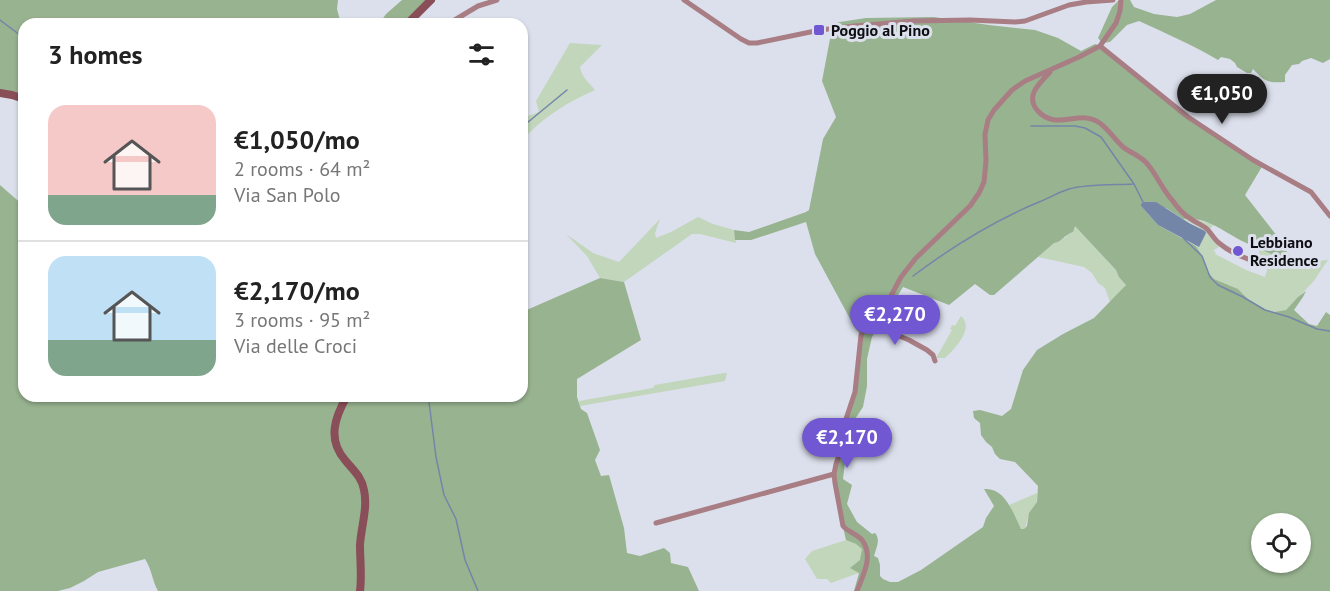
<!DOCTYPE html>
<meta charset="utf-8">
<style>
:root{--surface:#fff;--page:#f6f6f6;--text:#222;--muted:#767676;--line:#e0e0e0;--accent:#7157d1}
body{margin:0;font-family:"PT Sans",sans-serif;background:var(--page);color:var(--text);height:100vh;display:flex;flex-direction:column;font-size:22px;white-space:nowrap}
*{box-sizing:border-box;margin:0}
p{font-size:20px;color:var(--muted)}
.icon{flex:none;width:33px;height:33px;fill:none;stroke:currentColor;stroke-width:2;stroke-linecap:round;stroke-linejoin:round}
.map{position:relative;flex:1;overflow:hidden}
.side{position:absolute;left:18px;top:18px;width:510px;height:384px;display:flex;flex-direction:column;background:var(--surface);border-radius:18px;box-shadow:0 2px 4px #0004}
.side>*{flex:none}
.fabs{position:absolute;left:1251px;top:513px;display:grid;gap:12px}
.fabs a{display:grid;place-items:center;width:60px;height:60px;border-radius:50%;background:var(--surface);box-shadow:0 2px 4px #0004;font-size:30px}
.price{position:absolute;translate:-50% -51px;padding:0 14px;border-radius:21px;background:var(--accent);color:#fff;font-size:20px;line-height:39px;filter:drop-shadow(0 2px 3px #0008)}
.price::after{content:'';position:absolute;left:50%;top:36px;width:18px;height:14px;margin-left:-9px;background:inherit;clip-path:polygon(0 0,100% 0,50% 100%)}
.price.current{background:#222;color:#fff}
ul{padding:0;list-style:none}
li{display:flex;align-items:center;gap:18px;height:150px;padding:0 30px}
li+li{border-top:2px solid var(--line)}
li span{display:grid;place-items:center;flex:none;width:168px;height:120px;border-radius:18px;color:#555}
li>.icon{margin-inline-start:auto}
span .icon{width:72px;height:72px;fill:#fffc;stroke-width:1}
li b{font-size:26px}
h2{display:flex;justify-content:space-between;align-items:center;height:72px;padding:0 30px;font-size:26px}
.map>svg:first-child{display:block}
.green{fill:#c1d6bb}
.forest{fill:#98b390;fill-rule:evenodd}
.water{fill:#7386a8}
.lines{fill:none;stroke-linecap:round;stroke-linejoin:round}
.stream{stroke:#7386a8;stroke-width:1.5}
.street{stroke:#a87e84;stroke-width:5}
.secondary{stroke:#894e58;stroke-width:8}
.poi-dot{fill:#7157d1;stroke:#dce0ec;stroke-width:2}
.labels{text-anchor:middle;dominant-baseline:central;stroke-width:6;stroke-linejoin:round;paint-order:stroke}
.poi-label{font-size:16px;font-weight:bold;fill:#0d0e12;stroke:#dce0ec;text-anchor:start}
</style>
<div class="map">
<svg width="1330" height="591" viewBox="0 0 1330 591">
<rect width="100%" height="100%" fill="#dce0ec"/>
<path class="green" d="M570 43 602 45 580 67C582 78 588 81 595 90 568 102 541 118 522 141V118L539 112 536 101Z
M698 217 713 224 734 230 736 243 700 234H692L624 282 600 278 587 256 566 234 593 253 619 262 660 219 655 233 656 238 671 232Z
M1189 218 1214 224 1207 233 1220 246 1213 251 1216 252 1215 254 1246 270 1265 277 1269 263 1257 258 1260 249 1278 257 1283 256 1287 252 1302 267 1310 266 1311 259 1316 261 1328 260 1313 282 1286 310 1274 312 1265 310 1250 301 1238 289 1214 279 1207 271 1203 257 1196 246 1199 247 1200 228 1183 219Z
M1074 224 1116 270 1120 277 1126 285 1110 302 1105 288 1098 283 1092 273 1084 267 1038 257 1054 242 1065 238Z
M961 316C975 328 955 349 945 358H936L952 330 950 329 952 325 955 326Z
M724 373H727L725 381 580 406 579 401 653 388 655 385Z
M1037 493C1038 509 1031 508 1027 521 1026 524 1026 527 1024 530L1021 529 1009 505Z
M846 540 856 544 862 548 859 573 831 583 827 579H817L805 559 812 551Z"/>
<path class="forest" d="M0 0H338L337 9 341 24H24V99L0 93Z
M402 0H431L407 24H379L386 14Z
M1119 0H1130L1134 7 1154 14 1177 17 1190 14 1216 0H1330V59L1323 63 1311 58 1302 61 1299 64 1292 65 1285 75V82C1268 83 1265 82 1253 69L1251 73H1247L1237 67 1235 63 1230 59 1221 57 1218 60C1193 45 1165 33 1139 21L1127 25 1110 42 1102 43 1098 38 1112 7Z
M934 17 989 25 1035 30 1058 38 1081 51 1095 44 1100 46 1188 117 1263 165 1245 195 1281 241 1287 252 1283 256 1278 257C1267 252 1255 247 1244 242 1224 232 1207 216 1183 219L1166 208 1141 206 1158 225 1196 246 1203 257 1207 271 1214 279 1238 289 1250 301 1265 310 1274 312 1286 310 1298 297 1306 291 1303 297 1294 310 1309 324 1317 326 1326 312 1330 315V591H854L859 573 850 568 860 560 862 549 856 544 846 540 841 519 835 474 845 429 856 392 861 335 855 328 815 254 806 222 751 240H735L734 230 749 232 806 212 809 210 823 139 836 117 822 81 833 23 866 18ZM1075 226 1116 270 1119 277 1126 285 1094 318 1063 334 1037 350 1023 370 1011 409 1002 416 980 410 973 411 974 418 980 423 981 435 986 442 992 447 995 454 1000 459 1015 462 1038 486 1037 502 1029 513 1027 526 1024 529H1021C1013 513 1005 487 984 489L994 506 986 518 983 527 921 570 898 582H890L883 579 880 576V565L878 558 874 556C876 548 881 540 875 533L872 534 857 522 847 504 852 485 843 479 845 462 854 446 855 419 863 407 867 386V359L872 337 903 287 949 305 975 284 990 295H994L1054 243C1062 242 1065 234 1073 232ZM1262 524H1300V562H1262Z
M0 185 24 206V396H522V312L600 278 624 282 641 340 577 379V397L581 409 587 413 600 450 595 460 601 476 609 475 624 528 627 553 640 556 664 548 670 553 671 563 688 567 699 591H158C152 580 152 570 145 559L98 572 84 581 70 588 58 591H0Z"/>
<path class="water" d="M1145 202H1156L1189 223 1205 231 1206 233 1199 247 1158 225 1141 206V204Z"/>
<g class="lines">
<path class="stream" d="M0 20 24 38
M1031 126H1075L1085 128 1101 137 1134 184 1144 204
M522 127 567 90
M1183 238 1202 256 1210 277 1218 285 1243 297 1265 310 1289 317 1317 329 1330 331
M913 276C953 246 993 221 1039 202 1049 198 1059 192 1069 189 1086 184 1115 185 1133 184
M429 396V402L436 457 444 495 456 519 465 560 478 591"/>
<path class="street" d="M684 0 741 39 749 43H757L820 30 854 26 914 21 970 20 1015 22 1025 21 1069 5 1086 2 1113 0
M448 24 478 6 497 0
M1100 46 1188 117 1253 160 1311 192 1330 216
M1050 72C1040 83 1025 95 1037 110 1057 133 1080 107 1101 124 1109 130 1115 140 1123 147 1132 154 1142 156 1149 166 1157 176 1163 190 1172 200 1177 207 1184 215 1191 219 1196 223 1203 225 1207 229 1211 233 1214 239 1219 243 1233 255 1251 261 1269 265
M874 320 880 328 909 340 927 350 933 355 935 361
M656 523 834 474
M857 591C863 575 874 556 862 540 857 534 848 532 843 526L835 483 834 474 836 464 843 443 845 422 855 392 861 335 867 326 876 318 885 307 901 277 916 258 970 206 979 193 984 182 986 161 985 134 988 120 994 110 1012 90 1025 81 1079 57 1100 46 1116 23 1120 11 1121 0"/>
<path class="secondary" d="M407 24 431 0
M0 93 12 95 24 99
M347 396C335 417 327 439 345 460 353 470 362 477 364 490 368 508 361 527 360 545 360 560 362 576 360 591"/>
</g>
<g class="poi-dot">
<rect x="813" y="24" width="12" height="12" rx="3"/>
<circle cx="1238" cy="251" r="6"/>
</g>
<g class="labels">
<g class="poi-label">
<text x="831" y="30">Poggio al Pino</text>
<text x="1250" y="242">Lebbiano<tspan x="1250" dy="18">Residence</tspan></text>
</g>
</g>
</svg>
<div class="fabs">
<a><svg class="icon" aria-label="locate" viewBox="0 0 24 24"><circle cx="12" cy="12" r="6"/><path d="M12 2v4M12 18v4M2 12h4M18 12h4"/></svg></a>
</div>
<b class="price current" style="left:1222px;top:125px">€1,050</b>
<b class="price" style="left:895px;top:346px">€2,270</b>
<b class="price" style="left:847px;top:469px">€2,170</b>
<section class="side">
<h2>3 homes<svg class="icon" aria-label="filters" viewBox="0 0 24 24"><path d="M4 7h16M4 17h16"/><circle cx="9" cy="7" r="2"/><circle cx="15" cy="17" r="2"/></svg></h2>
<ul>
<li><span style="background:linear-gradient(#f6c9c9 75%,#7fa58c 0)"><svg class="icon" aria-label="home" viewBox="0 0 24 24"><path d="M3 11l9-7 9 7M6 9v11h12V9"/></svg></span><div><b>€1,050/mo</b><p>2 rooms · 64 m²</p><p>Via San Polo</p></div></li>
<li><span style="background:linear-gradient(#bfe0f5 70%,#7fa58c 0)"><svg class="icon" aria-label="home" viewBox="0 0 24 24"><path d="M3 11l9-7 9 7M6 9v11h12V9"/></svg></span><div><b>€2,170/mo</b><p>3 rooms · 95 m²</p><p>Via delle Croci</p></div></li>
</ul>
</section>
</div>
